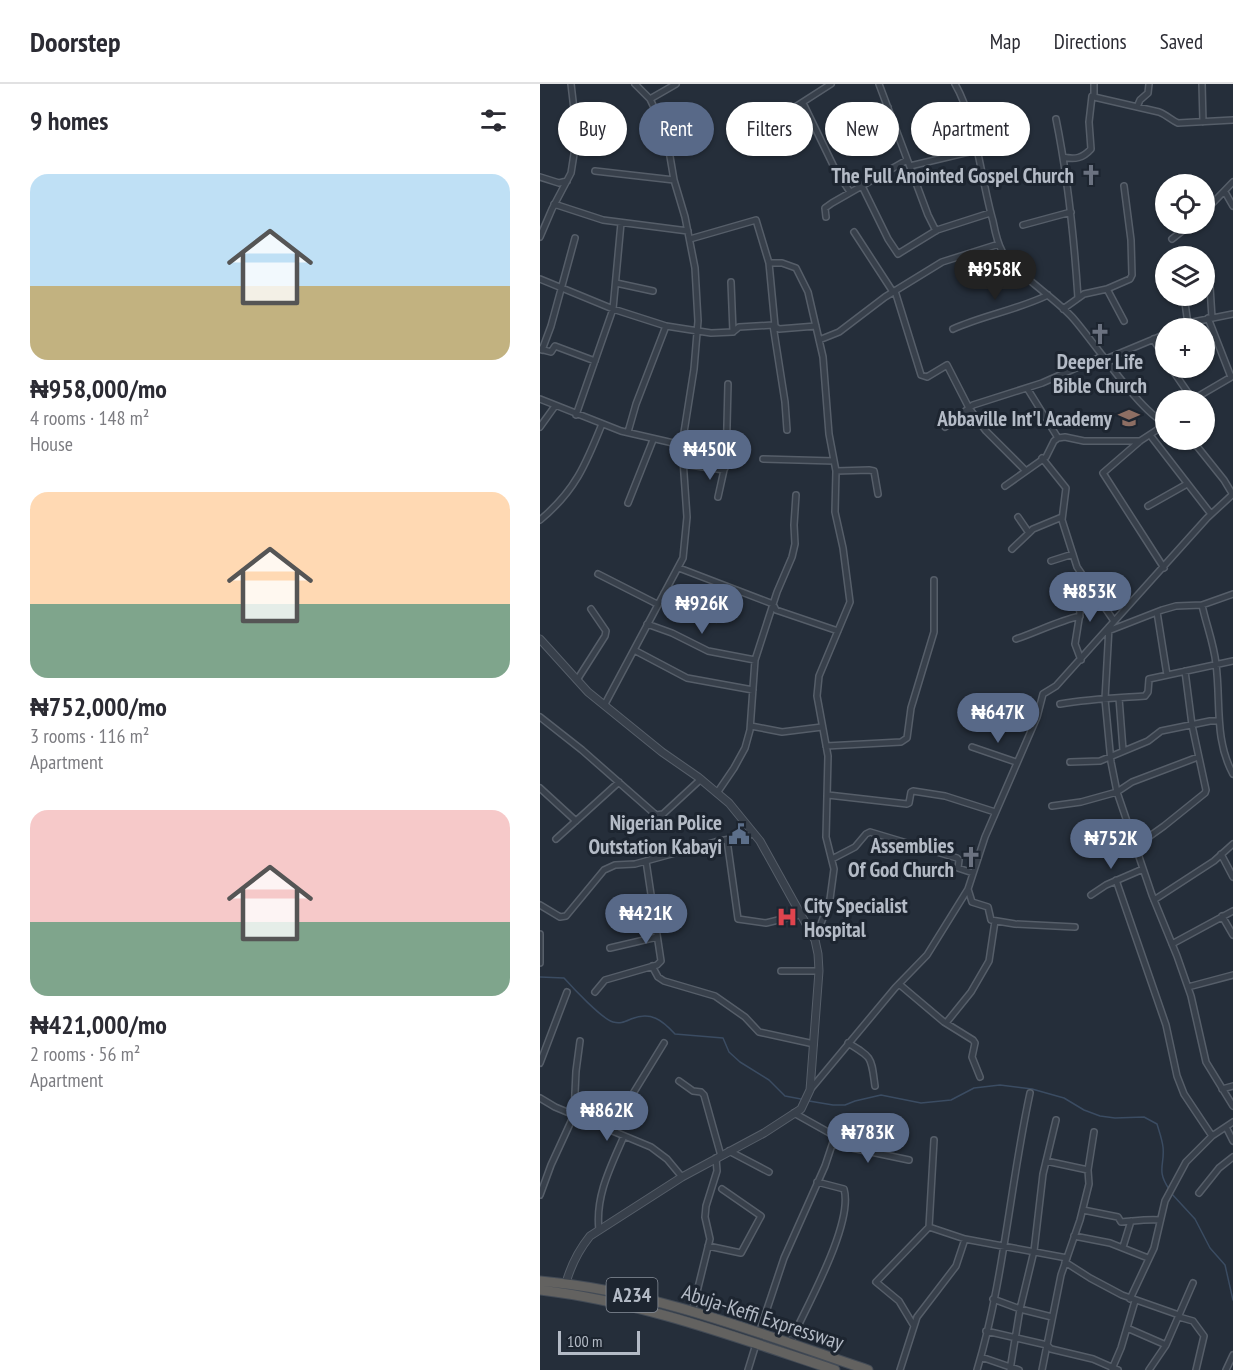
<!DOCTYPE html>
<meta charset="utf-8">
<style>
:root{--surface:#fff;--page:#f2f2f3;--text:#2b2b33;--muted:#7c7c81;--line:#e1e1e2;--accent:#586988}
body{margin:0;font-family:"PT Sans Narrow",sans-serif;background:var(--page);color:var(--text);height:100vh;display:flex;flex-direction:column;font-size:22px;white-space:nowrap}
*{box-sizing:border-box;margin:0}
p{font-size:20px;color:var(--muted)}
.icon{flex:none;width:33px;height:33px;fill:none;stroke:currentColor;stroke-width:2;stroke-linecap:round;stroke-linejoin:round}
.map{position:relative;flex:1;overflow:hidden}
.drawer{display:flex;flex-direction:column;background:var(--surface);width:540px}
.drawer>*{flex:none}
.guide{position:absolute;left:18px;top:18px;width:570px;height:54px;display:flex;gap:12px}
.fabs{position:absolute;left:615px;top:90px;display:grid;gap:12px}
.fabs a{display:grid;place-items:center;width:60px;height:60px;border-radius:50%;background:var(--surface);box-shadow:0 2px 4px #0004;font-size:30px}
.scale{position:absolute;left:18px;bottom:15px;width:82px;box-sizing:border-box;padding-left:6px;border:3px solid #b4bbc6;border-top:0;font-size:16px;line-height:21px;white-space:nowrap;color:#b4bbc6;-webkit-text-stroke:4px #1d2530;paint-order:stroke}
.price{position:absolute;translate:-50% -51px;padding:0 14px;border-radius:21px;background:var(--accent);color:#fff;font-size:20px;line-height:39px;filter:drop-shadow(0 2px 3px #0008)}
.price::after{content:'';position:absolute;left:50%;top:36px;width:18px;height:14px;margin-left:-9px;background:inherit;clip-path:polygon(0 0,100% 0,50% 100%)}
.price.on{background:#222;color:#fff}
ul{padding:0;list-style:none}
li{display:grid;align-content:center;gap:12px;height:318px;padding:0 30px}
li span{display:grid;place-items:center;height:186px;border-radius:18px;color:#555}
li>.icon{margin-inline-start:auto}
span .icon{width:108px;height:108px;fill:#fffc;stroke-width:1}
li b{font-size:26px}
h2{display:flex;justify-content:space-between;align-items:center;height:72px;padding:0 30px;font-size:26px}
.pill{padding:0 21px;border-radius:27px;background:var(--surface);box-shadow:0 2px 4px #0004;font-size:21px;line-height:54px}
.pill.on{background:var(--accent);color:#fff}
header{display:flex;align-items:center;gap:36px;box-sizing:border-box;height:84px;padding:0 30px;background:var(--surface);border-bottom:2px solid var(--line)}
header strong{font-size:28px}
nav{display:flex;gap:33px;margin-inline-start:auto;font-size:21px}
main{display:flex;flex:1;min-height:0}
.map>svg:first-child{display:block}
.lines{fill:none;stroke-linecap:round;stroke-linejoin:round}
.stream{stroke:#3b4c62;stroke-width:1.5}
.minor-casing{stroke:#565e69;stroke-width:8}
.tertiary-casing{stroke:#565e69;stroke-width:9}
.trunk-casing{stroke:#434b56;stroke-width:11}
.minor{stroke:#38404b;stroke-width:5}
.tertiary{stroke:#38404b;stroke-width:7}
.trunk{stroke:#636260;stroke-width:9}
.labels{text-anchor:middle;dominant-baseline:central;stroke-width:6;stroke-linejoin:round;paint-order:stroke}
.shield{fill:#1d2530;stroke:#878e99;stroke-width:1.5}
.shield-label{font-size:20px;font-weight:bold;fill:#b4bbc6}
.poi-label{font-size:21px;font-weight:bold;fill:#b4bbc6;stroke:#1d2530;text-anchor:end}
.street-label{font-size:21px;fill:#b4bbc6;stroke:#1d2530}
</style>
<header>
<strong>Doorstep</strong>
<nav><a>Map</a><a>Directions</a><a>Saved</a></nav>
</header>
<main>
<section class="drawer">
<h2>9 homes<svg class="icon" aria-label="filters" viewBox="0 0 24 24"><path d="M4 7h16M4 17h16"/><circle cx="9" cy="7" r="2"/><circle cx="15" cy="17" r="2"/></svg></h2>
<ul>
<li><span style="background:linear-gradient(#bfe0f5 60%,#c2b280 0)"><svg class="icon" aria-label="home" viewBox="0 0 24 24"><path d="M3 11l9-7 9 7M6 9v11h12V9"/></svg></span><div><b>₦958,000/mo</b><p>4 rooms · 148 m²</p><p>House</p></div></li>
<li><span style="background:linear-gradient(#ffd9b3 60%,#7fa58c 0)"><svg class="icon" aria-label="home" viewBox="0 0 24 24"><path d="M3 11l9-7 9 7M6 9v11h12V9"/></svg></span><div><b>₦752,000/mo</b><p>3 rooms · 116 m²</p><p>Apartment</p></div></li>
<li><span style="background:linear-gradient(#f6c9c9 60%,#7fa58c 0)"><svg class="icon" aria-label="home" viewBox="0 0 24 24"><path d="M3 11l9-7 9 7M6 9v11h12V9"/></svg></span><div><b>₦421,000/mo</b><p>2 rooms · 56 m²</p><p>Apartment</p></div></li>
</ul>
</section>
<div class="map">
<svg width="693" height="1286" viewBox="0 0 693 1286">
<rect width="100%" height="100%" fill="#252e3a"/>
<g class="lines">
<path class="stream" d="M0 893 24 894C33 904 62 935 73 938 80 940 84 938 91 935 111 927 122 936 135 950L183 954 189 968 200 978 229 996 245 1012 261 1015
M269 1017 293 1021H305L315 1017 341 1011 381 1019 411 1016 434 1004 460 1001 492 1005 524 1014 544 1026 560 1032 575 1034 604 1033 617 1040C619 1047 622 1055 623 1063 625 1081 616 1086 629 1105
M631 1109 655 1135 670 1164 685 1181 693 1216"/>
<defs>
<path id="minor" d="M339 0 388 131 396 147
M415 0C436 36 441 96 453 137 455 147 457 158 462 167 475 189 514 213 532 233 553 256 601 330 626 339
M554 0V13L619 28C627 31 631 36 638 39L693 36
M662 0 663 38
M110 15 136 0
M263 19 294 83 310 108
M597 23 600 16 608 9 609 0
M516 35C528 94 534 153 538 214
M221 45 291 0
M329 66 319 45V40L348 23
M523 73C535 76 543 74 551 65L549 38 552 12 554 11
M370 82 437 66
M55 87 134 96
M0 93 19 99 27 97
M322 102 348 155 358 170 397 146 450 129
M685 108 693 122
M14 120 63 136 148 147
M664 128 693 98
M286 133 285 124 292 119 367 76
M483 141 531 128
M314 148 353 208
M0 153 12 125 31 89 37 51 31 0
M150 155 216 136 229 179 235 242
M632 155 651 140
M229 179H242L256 184 268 208 283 273 289 350 296 387 295 428 303 464 310 518 279 592 277 612 288 672 286 753 294 785 290 815 275 856
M669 187 672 234
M0 195 73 225 126 242 171 249 193 248 199 243 233 241 239 245 276 242
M191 198 193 248
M76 199 113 207
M567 205 584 237
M355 207 381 291 387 293 407 281 429 324 446 347 486 387
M644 212 648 240
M523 225 544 210 567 205 590 195 592 191 591 156 584 102
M668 234 691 293
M233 241 245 318 247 346
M638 244 653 238 693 230
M413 245C444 231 477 226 508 211
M613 255 626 275
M279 256 299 248 345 213 402 178 459 160
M0 265 11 268 15 262 55 277
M2 266 11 242 35 154
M566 275 626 250
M631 284 653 316
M487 304 518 354
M0 315 81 347 142 361
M652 316 693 292
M36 331 73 225 81 139
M0 343 15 322
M405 343 433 321 502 299 563 272
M88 348 96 320 126 242
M610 351 671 430
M652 356 684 396 693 411
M502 374 526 404 522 436 537 483 574 537
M223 375 294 377
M143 380 184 386 186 382 188 300
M296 387 329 386 334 387 338 410
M465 402 506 373 514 357 518 354 525 353 544 357H600
M178 413 184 386
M88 419 113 356
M608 422 647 400
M478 433 489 449
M0 436C35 407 46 380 62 340
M472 465 493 445 522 433
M511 477 533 470
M139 484 233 520 236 526 298 547
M624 484 563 389 600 357 626 340
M58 490 117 520
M124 509 176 535
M662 521C666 540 674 560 676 580 681 618 674 655 693 690
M617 528 627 591
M107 540 132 549 168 567 215 576
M569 543 565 615 571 678 577 708 612 811 637 872 651 912 666 978 693 1022
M568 547 622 526 636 522 662 521 693 510
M476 555C497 548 518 537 540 532
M94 566 147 594 213 606
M541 576 535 560 540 529 536 505 546 497
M37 596 65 552 66 547 51 525
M579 614 583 666
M65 620 143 474 147 433 142 361 154 285 158 237 155 184 145 133 134 96 126 49 110 15 95 0
M520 620C549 615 576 614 605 612L608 608 609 595 693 577
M0 633 42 666 116 731 123 730 161 695
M211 642 242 648 282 643
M286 662 361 658 367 654 371 624 394 548V496
M432 663 476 678
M530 678 560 677 608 657 621 647 670 637H678
M0 704 36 737
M177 709 194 684 205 664 210 646 215 576 237 508 252 473 255 460 254 441 256 411
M288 711 367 720 369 719 371 708 373 707 405 712 455 728
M512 722 541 718 577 708 592 698 658 673
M16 755 79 698
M187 756 198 835 226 839 259 831
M596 762 624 742 665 709 666 706 652 641 645 587
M681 770 693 793
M292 775 315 763 326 750 330 748 417 774 419 776 418 784 433 789
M576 796 626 941 637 992 644 1010 672 1052
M428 805 432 818 448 823 451 836 475 840 535 843
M551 811 566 801 603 785
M614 816 674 777 693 760
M0 821 20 833 26 832 64 786 75 781 95 780 175 758 214 750
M682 832 693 851
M0 850V879
M632 860 693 827
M70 864 117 853
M112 882 118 893 124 897 175 912 205 933 219 948 274 960
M241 887H279
M359 900 404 938 433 956 435 959 432 973 440 993
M648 903 693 891
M55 908 65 896 117 881 121 877 106 777
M406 939 431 908 449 877 455 837
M308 959C333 974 331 973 335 1002
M0 979 27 908
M139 997 153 1007 161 1008 164 1011 181 1072
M682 1005 693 1002
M270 1006 355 904 387 871 428 805 445 753 497 633 503 610 516 602 667 434 693 410
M0 1014 15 1023 111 1063 127 1075 142 1093
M686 1043 693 1057
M75 1048 86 1021 124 959
M293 1060 369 1076
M189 1067 229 1088
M506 1077 548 1086
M659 1109 679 1084 693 1073
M0 1111 11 1081 34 1031 36 987 40 957
M543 1126 578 1133 581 1138C595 1137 606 1135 620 1136
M389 1143 425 1155 527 1174
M59 1146C55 1112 71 1082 84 1052
M534 1152 570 1159 608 1174
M168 1162 201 1169 221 1132 182 1105
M583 1163 591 1137
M525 1178 550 1194 582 1211 639 1231
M453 1215 480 1225 512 1233
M590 1215 614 1164 625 1117 646 1078 672 1052 693 1038
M152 1228 170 1155 165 1133 166 1122 177 1087 176 1074
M639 1233 653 1237 664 1252 656 1286
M374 1242 359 1217 336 1198 389 1143 394 1056
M587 1244 626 1261
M446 1247 507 1261 511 1265 553 1275 578 1286
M219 1249 244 1174 285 1082 295 1052 254 1029
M250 1259C265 1225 314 1140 304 1105L277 1098
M441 1273 479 1286
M572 1285 581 1264 595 1217
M208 1286 216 1260
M360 1286 377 1233 416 1182 425 1155
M437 1286C464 1196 470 1101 490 1009
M470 1286 480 1225 494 1167 503 1090 516 1036
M502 1286 521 1191 540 1136 549 1100 548 1086 554 1048
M609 1286 626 1261 653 1199
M686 1286 693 1271"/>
<path id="tertiary" d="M0 555 48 608 122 668 158 693 189 719 220 757 275 856 278 870 279 887 270 1006 261 1025 224 1049 142 1093 50 1152C38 1167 31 1181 26 1199"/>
<path id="trunk" d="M0 1197C114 1207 221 1250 328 1286
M0 1206C102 1218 198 1254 295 1286"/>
</defs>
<use href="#minor" class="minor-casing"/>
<use href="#tertiary" class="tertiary-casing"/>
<use href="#trunk" class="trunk-casing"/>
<use href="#minor" class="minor"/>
<use href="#tertiary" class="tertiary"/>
<use href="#trunk" class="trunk"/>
</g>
<defs>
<symbol id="church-bare" viewBox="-9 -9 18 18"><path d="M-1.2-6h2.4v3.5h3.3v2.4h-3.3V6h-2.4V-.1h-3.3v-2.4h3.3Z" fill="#6b7280" stroke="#1d2530" stroke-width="2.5" paint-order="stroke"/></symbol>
<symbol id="school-bare" viewBox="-9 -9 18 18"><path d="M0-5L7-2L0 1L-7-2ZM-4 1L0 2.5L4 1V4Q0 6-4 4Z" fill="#8d6e63" stroke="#1d2530" stroke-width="2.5" paint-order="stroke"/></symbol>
<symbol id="civic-bare" viewBox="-9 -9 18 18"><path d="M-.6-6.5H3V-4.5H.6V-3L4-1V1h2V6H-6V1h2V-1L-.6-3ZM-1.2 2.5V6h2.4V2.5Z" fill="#5c6f8a" stroke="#1d2530" stroke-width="2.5" paint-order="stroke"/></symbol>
<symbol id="hospital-bare" viewBox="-9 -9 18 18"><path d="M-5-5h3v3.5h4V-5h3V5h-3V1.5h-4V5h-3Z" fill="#e0444e" stroke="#1d2530" stroke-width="2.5" paint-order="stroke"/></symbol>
</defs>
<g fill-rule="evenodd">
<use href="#church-bare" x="536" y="76" width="30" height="30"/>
<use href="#church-bare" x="545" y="235" width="30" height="30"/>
<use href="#school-bare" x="574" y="319" width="30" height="30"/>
<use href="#civic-bare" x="184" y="735" width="30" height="30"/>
<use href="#church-bare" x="416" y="758" width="30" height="30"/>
<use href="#hospital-bare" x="232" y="818" width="30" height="30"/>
</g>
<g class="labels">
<rect class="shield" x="66.5" y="1194" width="51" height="34" rx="4.5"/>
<g class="shield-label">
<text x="92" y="1211">A234</text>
</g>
<g class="poi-label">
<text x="534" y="91">The Full Anointed Gospel Church</text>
<text x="560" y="277" text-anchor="middle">Deeper Life<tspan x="560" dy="24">Bible Church</tspan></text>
<text x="572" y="334">Abbaville Int'l Academy</text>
<text x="182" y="738">Nigerian Police<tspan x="182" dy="24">Outstation Kabayi</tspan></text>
<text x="414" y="761">Assemblies<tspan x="414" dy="24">Of God Church</tspan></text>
<text x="264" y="821" text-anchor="start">City Specialist<tspan x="264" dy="24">Hospital</tspan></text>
</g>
<g class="street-label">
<text transform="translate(223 1233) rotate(18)">Abuja-Keffi Expressway</text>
</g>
</g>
</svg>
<div class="fabs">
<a><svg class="icon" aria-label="locate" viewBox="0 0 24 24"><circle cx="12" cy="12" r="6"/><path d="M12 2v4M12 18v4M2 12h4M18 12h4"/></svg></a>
<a><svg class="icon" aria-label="layers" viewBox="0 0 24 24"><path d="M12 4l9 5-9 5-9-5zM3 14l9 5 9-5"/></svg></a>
<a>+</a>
<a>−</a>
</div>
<div class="scale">100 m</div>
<b class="price on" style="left:455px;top:217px">₦958K</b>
<b class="price" style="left:170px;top:397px">₦450K</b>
<b class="price" style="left:550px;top:539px">₦853K</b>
<b class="price" style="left:162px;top:551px">₦926K</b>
<b class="price" style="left:458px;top:660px">₦647K</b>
<b class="price" style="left:571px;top:786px">₦752K</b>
<b class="price" style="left:106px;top:861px">₦421K</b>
<b class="price" style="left:67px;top:1058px">₦862K</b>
<b class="price" style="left:328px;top:1080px">₦783K</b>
<div class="guide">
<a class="pill">Buy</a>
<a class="pill on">Rent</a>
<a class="pill">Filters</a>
<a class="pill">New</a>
<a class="pill">Apartment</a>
</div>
</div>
</main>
